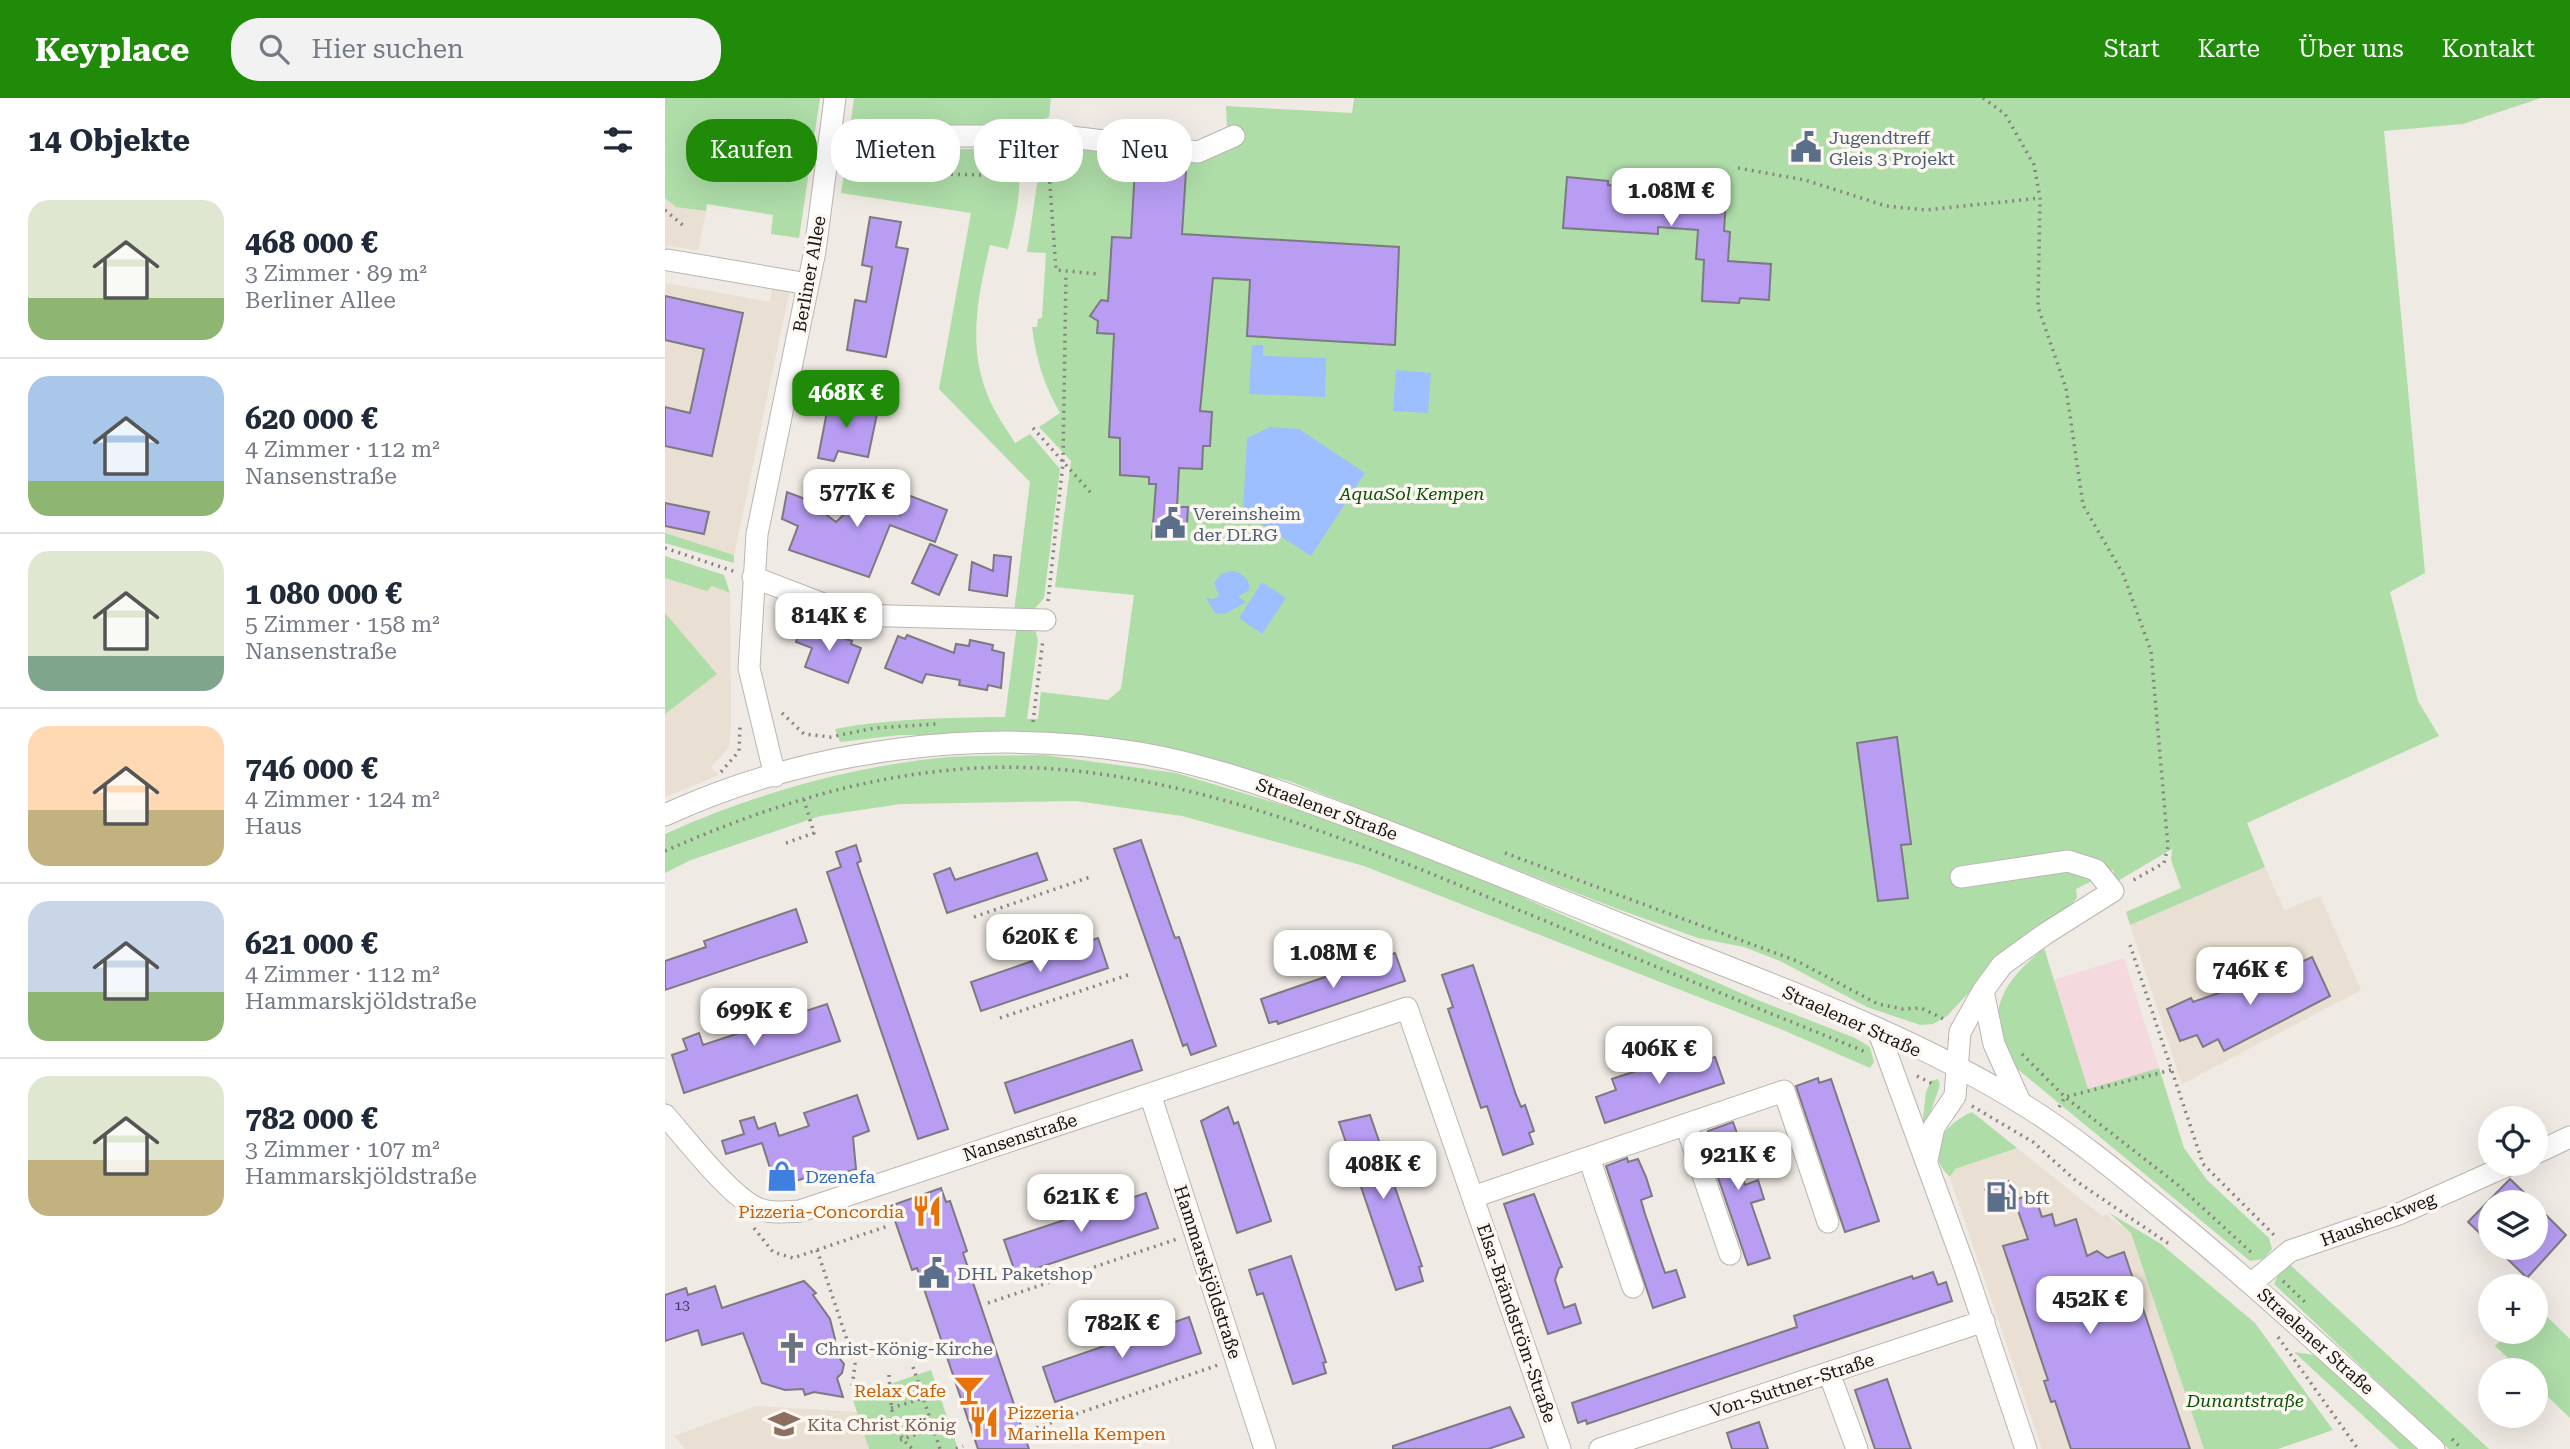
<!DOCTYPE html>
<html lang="de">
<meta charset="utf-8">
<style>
:root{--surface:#fff;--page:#f2f2f3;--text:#1f2937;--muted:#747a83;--line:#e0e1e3;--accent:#208b08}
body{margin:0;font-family:"Roboto Serif",serif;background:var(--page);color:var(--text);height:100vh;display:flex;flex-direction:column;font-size:26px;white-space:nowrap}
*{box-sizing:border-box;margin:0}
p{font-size:23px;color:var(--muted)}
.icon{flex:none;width:38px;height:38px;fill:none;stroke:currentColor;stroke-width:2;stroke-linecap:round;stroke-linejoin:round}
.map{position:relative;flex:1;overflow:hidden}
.drawer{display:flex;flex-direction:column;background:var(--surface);width:665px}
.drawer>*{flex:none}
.hud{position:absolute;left:21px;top:21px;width:665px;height:63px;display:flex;gap:14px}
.fabs{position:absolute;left:1813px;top:1008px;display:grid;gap:14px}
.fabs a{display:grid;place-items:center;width:70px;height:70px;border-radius:50%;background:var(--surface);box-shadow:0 7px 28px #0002;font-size:35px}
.price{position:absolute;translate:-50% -60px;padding:0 16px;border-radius:14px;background:#fff;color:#222;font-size:23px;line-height:46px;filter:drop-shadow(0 2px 4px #0008)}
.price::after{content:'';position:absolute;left:50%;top:42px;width:21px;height:16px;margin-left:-10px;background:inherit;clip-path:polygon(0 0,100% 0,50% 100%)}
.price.selected{background:var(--accent);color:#fff}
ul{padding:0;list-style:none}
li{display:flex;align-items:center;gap:21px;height:175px;padding:0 28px}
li+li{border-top:2px solid var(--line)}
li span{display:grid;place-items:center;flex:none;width:196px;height:140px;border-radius:21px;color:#555}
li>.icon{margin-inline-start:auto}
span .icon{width:84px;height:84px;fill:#fffc;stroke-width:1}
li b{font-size:30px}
h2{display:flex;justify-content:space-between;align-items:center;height:84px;padding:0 28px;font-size:30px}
.tag{padding:0 24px;border-radius:28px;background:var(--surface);box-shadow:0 7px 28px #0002;font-size:24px;line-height:63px}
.tag.selected{background:var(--accent);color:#fff}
header{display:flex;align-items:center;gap:42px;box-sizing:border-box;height:98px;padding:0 35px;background:var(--accent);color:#fff}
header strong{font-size:33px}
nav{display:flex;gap:38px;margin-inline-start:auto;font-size:24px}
.search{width:490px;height:63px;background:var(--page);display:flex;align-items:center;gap:18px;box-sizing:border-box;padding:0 24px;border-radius:28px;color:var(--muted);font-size:26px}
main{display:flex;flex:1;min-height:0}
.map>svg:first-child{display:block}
.built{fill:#e9dfd2}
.industrial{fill:#f4d9de}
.green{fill:#aedda8}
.water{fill:#9dbeff}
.building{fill:#b89df3;stroke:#7c7a81;stroke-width:2}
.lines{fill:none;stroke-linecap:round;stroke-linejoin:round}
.minor-casing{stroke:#bab5af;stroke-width:23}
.path{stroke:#888480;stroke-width:3.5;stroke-dasharray:2 5;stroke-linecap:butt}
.minor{stroke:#fff;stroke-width:21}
.labels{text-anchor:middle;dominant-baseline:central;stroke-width:7;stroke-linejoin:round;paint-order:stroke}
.number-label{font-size:14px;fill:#3f374b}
.service-label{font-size:18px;fill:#4e5e75;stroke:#fcf7f1;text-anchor:start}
.street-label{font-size:18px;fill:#171513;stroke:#fcf7f1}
.park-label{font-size:18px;font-style:italic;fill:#0a5104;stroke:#fcf7f1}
.shop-label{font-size:18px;fill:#366cbe;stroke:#fcf7f1;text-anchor:start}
.food-label{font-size:18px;fill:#c56008;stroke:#fcf7f1;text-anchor:end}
.worship-label{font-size:18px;fill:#5b616d;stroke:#fcf7f1;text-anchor:start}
.education-label{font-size:18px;fill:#785e54;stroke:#fcf7f1;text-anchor:start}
</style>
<header>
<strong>Keyplace</strong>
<div class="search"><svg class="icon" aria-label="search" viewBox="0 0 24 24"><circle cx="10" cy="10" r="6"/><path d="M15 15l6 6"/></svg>Hier suchen</div>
<nav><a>Start</a><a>Karte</a><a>Über uns</a><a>Kontakt</a></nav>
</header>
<main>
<section class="drawer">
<h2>14 Objekte<svg class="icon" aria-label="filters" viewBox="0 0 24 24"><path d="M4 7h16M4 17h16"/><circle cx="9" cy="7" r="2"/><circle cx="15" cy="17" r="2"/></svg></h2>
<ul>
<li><span style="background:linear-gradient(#dfe7d0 70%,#8fb573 0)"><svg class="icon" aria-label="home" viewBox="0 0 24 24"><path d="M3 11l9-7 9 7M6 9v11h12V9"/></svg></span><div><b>468 000 €</b><p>3 Zimmer · 89 m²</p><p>Berliner Allee</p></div></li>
<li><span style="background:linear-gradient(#a9c7e8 75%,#8fb573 0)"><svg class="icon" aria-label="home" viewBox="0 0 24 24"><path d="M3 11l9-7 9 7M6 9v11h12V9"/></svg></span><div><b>620 000 €</b><p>4 Zimmer · 112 m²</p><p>Nansenstraße</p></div></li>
<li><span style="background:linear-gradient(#dfe7d0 75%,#7fa58c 0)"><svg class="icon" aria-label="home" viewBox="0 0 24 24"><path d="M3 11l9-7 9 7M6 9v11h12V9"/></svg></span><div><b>1 080 000 €</b><p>5 Zimmer · 158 m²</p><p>Nansenstraße</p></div></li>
<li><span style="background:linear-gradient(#ffd9b3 60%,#c2b280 0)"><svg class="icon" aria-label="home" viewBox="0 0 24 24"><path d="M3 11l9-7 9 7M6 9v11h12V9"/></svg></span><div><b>746 000 €</b><p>4 Zimmer · 124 m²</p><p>Haus</p></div></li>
<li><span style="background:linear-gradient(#c9d6e8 65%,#8fb573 0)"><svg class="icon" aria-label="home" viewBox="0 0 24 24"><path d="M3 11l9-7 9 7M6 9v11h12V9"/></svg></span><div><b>621 000 €</b><p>4 Zimmer · 112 m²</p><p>Hammarskjöldstraße</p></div></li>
<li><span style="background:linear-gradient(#dfe7d0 60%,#c2b280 0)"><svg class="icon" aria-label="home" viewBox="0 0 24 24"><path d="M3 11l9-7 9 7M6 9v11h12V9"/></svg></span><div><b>782 000 €</b><p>3 Zimmer · 107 m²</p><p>Hammarskjöldstraße</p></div></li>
</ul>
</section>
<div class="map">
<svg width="1905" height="1351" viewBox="0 0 1905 1351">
<rect width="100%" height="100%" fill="#efeae3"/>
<path class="built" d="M0 100 11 109 41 113 33 152 2 148 0 157Z
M0 185 105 204 108 188 125 190 69 457 0 435Z
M0 480 42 492 47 488 65 495 66 627 64 650 46 669 54 677 0 699Z
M1600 769 1619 812 1655 798 1696 892 1517 986 1465 827Z
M1352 1050 1428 1111 1438 1118 1441 1116 1466 1135 1539 1351H1377L1285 1080 1290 1071Z
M91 1308 192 1314 204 1351H20L9 1338Z"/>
<path class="industrial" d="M1459 860 1494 970 1423 992 1389 882Z"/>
<path class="green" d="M0 0H155L134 140 106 136 108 117 42 106 41 113 11 109 0 100Z
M189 0H386L384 19 366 28 196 30 186 22Z
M689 0H1876L1798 26 1719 33 1760 475 1725 494 1753 603 1774 638 1582 725 1600 769 1465 827 1461 814 1516 790 1506 762 1507 751 1451 784 1448 772 1411 791 1412 800 1402 811 1335 861 1282 918 1268 926 1255 927 1202 909 1115 863 1079 849 1033 840 950 810 624 683 566 668 387 636 235 637 175 644 170 631C227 620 282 620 340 619L352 527 370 530 373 543 362 621H373L376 594 443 602 456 591 469 497 390 489 406 363 374 329 395 315C379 287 371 261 367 229H372L373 221 377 220 381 155 362 154 373 80 386 48 541 59 562 31 561 8 687 15Z
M335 50C340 52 346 55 349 59 362 76 348 131 343 151L325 147C313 197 302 248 323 298 329 314 341 330 350 345L365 336 395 371 379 500 367 514H349L365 384 274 291 306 115 176 95 182 55Z
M0 435 69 457V465L0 445Z
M0 458 59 477 65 495 47 488 42 493 0 480Z
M0 515 52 576 0 616Z
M379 657 511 675 648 716 834 789 1085 899 1190 940 1205 949 1209 964 1205 970 1118 932 699 768 517 718 411 703 236 706 155 718 26 762 0 775V736C88 696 187 668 283 659 315 657 348 658 379 657Z
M1379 850 1423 991 1494 970 1519 1050 1542 1082 1604 1140 1607 1151 1598 1161 1585 1163 1350 969C1345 958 1334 941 1333 928 1330 893 1355 871 1379 850Z
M1273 981 1275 987 1260 1030 1257 1029 1261 994 1266 983Z
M1307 1014 1352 1050 1290 1071 1285 1079C1257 1053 1280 1026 1307 1014Z
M1443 1114 1496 1146 1590 1225 1668 1332 1613 1351H1539L1466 1135Z
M1620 1162 1824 1351H1784L1609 1186Z
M1871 1208 1905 1241V1320L1871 1287V1272H1856L1830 1248 1844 1234H1871Z
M1629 1254 1649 1257 1752 1351H1734Z
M266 1272 293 1351H204L187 1299Z"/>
<path class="water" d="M587 247H598V258L661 260 660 299 584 296Z
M731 272 766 275 763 315 728 313Z
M605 329 634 331 700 375 646 458 578 414 582 340Z
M566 473C576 474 586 481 584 492L573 499 580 503 578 506 560 516 550 515 541 500 548 501 554 498 549 485 556 476Z
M597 484 621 500 597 536 574 520Z"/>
<path class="building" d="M470 70 521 73 517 136 734 149 730 247 582 238 585 182 548 180 535 313 547 314 545 348H538L537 371 514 370 512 409H523L521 442 487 440 491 386H484V379L455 377V340L444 339 449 236 432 235 433 223 425 218 436 202 443 203 447 139 466 140Z
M902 79 943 83V87L1007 92V84L1062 87 1059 133 1065 134 1063 163 1106 166 1104 202 1075 200 1074 205 1037 203 1039 162 1031 161 1033 132 993 129V136L898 130Z
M205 119 236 124 231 149 243 151 221 259 182 252 190 202 201 204 207 169 197 167Z
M0 198 78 215 47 358 0 348V309L25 315 39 251 0 242Z
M165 298 194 304 192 312 212 316 203 359 173 353 169 363 153 360Z
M208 389 235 417 243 397 282 412 270 444 225 427 204 479 124 452 133 428 117 421 122 394 140 401 171 424Z
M0 405 44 414 39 436 0 428Z
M265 446 292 457 274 497 247 485Z
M329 457 346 459 342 498 304 492 307 464 328 473Z
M137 527 187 543 186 546 196 550 183 585 140 569 147 550 131 544Z
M242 537 289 555 291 546 304 548 305 542 328 547 327 552 339 555 336 590 323 587 322 592 294 587 295 582 261 576 257 585 220 570 233 538 240 541Z
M1232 639 1246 746 1236 747 1243 800 1213 803 1192 645Z
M476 742 507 832 510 840 514 839 551 948 526 957 522 946 518 948 449 751Z
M191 747 196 763 192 765 283 1031 253 1041 162 774 176 769 171 754Z
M372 755 382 782 282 815 269 776 285 770 290 782Z
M131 811 142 844 0 892V863L41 849 39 843Z
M433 840 443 870 316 913 306 884 385 857 382 848 398 843 401 851Z
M730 855 740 883 613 926 612 923 604 925 596 901Z
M1647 859 1665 898 1559 953 1553 941 1538 949 1532 937 1515 943 1502 911 1526 900 1528 904 1574 888 1575 892Z
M808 867 851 997 856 1009 860 1007 869 1033 864 1035 868 1046 838 1057 822 1008 816 1010 783 911 788 909 777 877Z
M162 906 175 943 19 995 7 957 22 952 18 941 34 935 38 947Z
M467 942 477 972 350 1015 340 985Z
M1026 955 1030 965 1050 959 1059 985 940 1025 931 999 951 992 947 981Z
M1153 980 1154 985 1166 981 1214 1123 1180 1134 1131 988Z
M192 997 204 1033 188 1039 191 1071 154 1083 150 1077 111 1089 97 1045 61 1056 57 1043 79 1036 75 1023 89 1019 93 1031 110 1025 114 1038 144 1028 139 1015Z
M563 1009 569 1026 573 1024 606 1123 572 1135 536 1023Z
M705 1017 757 1168 754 1169 758 1183 731 1192 674 1024Z
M1068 1024 1076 1047 1068 1050 1080 1087 1093 1082 1099 1101 1086 1105 1105 1160 1083 1167 1039 1039 1045 1037 1043 1033Z
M962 1060 963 1064 973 1061 981 1079 987 1098 976 1102 980 1116 1000 1175 1011 1172 1020 1199 988 1210 941 1068Z
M1845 1081 1869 1104H1825V1145L1803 1124Z
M1344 1083 1350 1102 1369 1095 1377 1119 1387 1116 1390 1128 1411 1121 1422 1158 1432 1153 1442 1160 1459 1154 1525 1351H1406L1390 1303 1386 1304 1379 1283 1383 1282 1338 1148 1363 1141 1351 1107 1329 1114 1320 1091Z
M276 1090 281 1104 285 1103 302 1153 298 1155 364 1351H313L252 1170 247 1172 225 1108Z
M481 1095 493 1130 351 1177 339 1142Z
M869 1096 897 1169 894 1170 890 1182 899 1210 910 1206 916 1225 883 1236 839 1106Z
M1871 1107 1901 1137 1862 1180 1831 1150H1871Z
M626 1158 661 1264 658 1265 661 1275 628 1286 598 1195 592 1197 584 1172Z
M1268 1174 1273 1187 1281 1184 1287 1203 922 1326 921 1322 913 1325 907 1305 1132 1229 1129 1218 1247 1178 1248 1181Z
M139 1183 151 1195 148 1197 165 1221 170 1241 168 1252 179 1266 177 1275 172 1280 178 1299 149 1294 140 1297 138 1291 120 1292 97 1285 78 1235 37 1247 33 1232 0 1243V1197L21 1190 23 1197 50 1188 57 1210Z
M524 1219 536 1255 390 1304 378 1269Z
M1222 1281 1240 1334 1246 1351H1210L1190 1292Z
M845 1309 859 1339 823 1351H728V1348Z
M1094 1324 1103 1351H1067L1062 1335Z"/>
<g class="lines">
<defs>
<path id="minor" d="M166 38H397L533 54 569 38
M3 162 143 186
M88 479 187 517 380 522
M110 678 84 570 92 436 150 153 170 0
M0 717C145 650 318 629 475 655 550 668 623 696 693 722 786 757 878 795 970 832 1100 885 1239 932 1359 1007 1409 1038 1456 1077 1501 1114 1594 1190 1681 1271 1769 1351
M1318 893 1329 946 1355 1004
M1213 932 1300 1170 1361 1351
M485 996 600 1351
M0 1017C21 1041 65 1098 92 1110 106 1116 121 1114 135 1113L742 910 895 1351
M1021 1027 1065 1156
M1871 1055 1905 1039
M924 1060 968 1189
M1262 1062 1269 1029 1290 998 1295 934 1318 893 1337 867 1380 836 1448 793 1431 772 1403 763 1296 779
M808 1099 1119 993 1163 1124
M1587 1185 1625 1153 1736 1115 1846 1066
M1164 1275 1192 1351
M935 1351 1319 1223"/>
</defs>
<use href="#minor" class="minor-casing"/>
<path class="path" d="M1318 0 1340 16 1369 67 1375 100 1373 209 1401 290 1418 407 1458 476 1486 553 1503 749 1499 765 1465 784
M390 57 384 74 391 172 433 176
M1073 70 1140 82 1221 108 1261 112 1375 100
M181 74 363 78 384 74
M0 112 21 130
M368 330 426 395
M0 450 71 474
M383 503 398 365 401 175
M117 615 139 636 165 639 210 630 271 626
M368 624 378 541
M56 674 74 653 75 627
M121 745 149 735 139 702
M0 753C99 709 203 676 312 670 500 660 695 746 866 817 977 863 1089 909 1201 954
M840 755 1132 863 1213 906 1238 911 1256 910 1281 922
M309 819 428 778
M1465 847 1538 1066 1611 1139
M335 920 463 877
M1357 956 1400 999 1513 1087 1589 1157
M1252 978 1270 987
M1307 1008 1368 1044 1411 1083 1507 1148
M1394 1009 1400 999 1506 972
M89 1130 108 1154 128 1160 223 1128
M152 1152 190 1266 187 1290
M1618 1183 1643 1207
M323 1205 512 1141
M1613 1239 1693 1351
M248 1269 275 1351
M224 1277C226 1304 225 1334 248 1351
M226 1310 279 1294
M365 1332 553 1267
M1787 1341 1797 1351
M235 1342 289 1323
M291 1351 298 1348"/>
<use href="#minor" class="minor"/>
</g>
<defs>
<symbol id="civic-bare" viewBox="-9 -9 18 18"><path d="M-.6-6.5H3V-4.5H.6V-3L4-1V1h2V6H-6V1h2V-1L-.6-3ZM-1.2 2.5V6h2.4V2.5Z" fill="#5c6f8a" stroke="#fcf7f1" stroke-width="2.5" paint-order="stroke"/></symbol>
<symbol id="shop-bare" viewBox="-9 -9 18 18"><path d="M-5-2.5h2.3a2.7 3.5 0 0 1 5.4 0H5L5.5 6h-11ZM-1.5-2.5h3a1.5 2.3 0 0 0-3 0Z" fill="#3f7fe0" stroke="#fcf7f1" stroke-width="2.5" paint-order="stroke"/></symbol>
<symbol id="fuel-bare" viewBox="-9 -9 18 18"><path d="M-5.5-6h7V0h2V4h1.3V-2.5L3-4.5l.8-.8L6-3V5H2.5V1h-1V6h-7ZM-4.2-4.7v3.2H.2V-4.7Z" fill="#5c6f8a" stroke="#fcf7f1" stroke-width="2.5" paint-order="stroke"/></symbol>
<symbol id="restaurant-bare" viewBox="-9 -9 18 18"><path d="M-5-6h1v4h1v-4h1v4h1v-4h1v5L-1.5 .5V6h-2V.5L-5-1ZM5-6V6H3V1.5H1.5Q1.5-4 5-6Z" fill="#e8710a" stroke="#fcf7f1" stroke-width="2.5" paint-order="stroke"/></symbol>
<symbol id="church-bare" viewBox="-9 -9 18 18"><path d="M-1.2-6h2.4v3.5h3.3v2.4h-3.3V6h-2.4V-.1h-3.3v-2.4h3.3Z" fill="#6b7280" stroke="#fcf7f1" stroke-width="2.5" paint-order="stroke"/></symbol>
<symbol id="bar-bare" viewBox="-9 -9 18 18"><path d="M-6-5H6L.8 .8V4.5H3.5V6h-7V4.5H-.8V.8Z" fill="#e8710a" stroke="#fcf7f1" stroke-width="2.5" paint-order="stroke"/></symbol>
<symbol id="school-bare" viewBox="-9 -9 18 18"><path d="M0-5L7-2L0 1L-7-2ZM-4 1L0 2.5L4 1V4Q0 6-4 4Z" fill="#8d6e63" stroke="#fcf7f1" stroke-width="2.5" paint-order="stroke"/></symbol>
</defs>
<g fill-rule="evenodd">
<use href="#civic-bare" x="1119" y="27" width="44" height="44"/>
<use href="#civic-bare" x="483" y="403" width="44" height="44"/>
<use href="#shop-bare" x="95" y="1056" width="44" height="44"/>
<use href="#fuel-bare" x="1314" y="1077" width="44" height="44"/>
<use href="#restaurant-bare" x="240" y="1091" width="44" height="44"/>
<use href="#civic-bare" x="247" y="1153" width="44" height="44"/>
<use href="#church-bare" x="105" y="1228" width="44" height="44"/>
<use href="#bar-bare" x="282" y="1270" width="44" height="44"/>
<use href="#restaurant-bare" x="297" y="1302" width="44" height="44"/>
<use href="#school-bare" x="97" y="1304" width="44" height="44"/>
</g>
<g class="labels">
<g class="number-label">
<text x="17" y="1207">13</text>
</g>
<g class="service-label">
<text x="1164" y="39">Jugendtreff<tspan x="1164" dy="21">Gleis 3 Projekt</tspan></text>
<text x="528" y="415">Vereinsheim<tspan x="528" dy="21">der DLRG</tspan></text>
<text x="1359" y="1099">bft</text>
<text x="292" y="1175">DHL Paketshop</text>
</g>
<g class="street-label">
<text transform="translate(144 176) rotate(-80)">Berliner Allee</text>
<text transform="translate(662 711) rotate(20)">Straelener Straße</text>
<text transform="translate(1187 923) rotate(24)">Straelener Straße</text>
<text transform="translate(355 1039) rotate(-18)">Nansenstraße</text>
<text transform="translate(1713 1121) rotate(-21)">Hausheckweg</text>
<text transform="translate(543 1174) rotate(72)">Hammarskjöldstraße</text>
<text transform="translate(852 1225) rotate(71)">Elsa-Brändström-Straße</text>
<text transform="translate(1651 1243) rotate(42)">Straelener Straße</text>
<text transform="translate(1127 1287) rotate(-18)">Von-Suttner-Straße</text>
</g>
<g class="park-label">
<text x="747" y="395">AquaSol Kempen</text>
<text x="1580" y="1302">Dunantstraße</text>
</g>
<g class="shop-label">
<text x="140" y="1078">Dzenefa</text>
</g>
<g class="food-label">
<text x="239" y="1113">Pizzeria-Concordia</text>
<text x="281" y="1292">Relax Cafe</text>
<text x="342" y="1314" text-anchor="start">Pizzeria<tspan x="342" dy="21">Marinella Kempen</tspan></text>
</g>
<g class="worship-label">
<text x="150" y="1250">Christ-König-Kirche</text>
</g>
<g class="education-label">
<text x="142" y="1326">Kita Christ König</text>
</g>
</g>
</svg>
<div class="fabs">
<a><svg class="icon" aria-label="locate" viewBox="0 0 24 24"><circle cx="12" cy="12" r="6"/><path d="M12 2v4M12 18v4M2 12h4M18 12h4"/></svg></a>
<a><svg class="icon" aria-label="layers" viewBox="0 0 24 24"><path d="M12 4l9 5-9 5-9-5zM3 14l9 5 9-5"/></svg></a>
<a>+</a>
<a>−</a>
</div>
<b class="price" style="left:1006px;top:130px">1.08M €</b>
<b class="price selected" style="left:181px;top:332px">468K €</b>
<b class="price" style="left:192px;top:431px">577K €</b>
<b class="price" style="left:164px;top:555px">814K €</b>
<b class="price" style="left:375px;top:876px">620K €</b>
<b class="price" style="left:668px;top:892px">1.08M €</b>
<b class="price" style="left:1585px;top:909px">746K €</b>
<b class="price" style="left:89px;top:950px">699K €</b>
<b class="price" style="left:994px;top:988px">406K €</b>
<b class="price" style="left:1073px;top:1094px">921K €</b>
<b class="price" style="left:718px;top:1103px">408K €</b>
<b class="price" style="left:416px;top:1136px">621K €</b>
<b class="price" style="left:1425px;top:1238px">452K €</b>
<b class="price" style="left:457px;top:1262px">782K €</b>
<div class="hud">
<a class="tag selected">Kaufen</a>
<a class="tag">Mieten</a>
<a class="tag">Filter</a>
<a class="tag">Neu</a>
</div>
</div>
</main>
